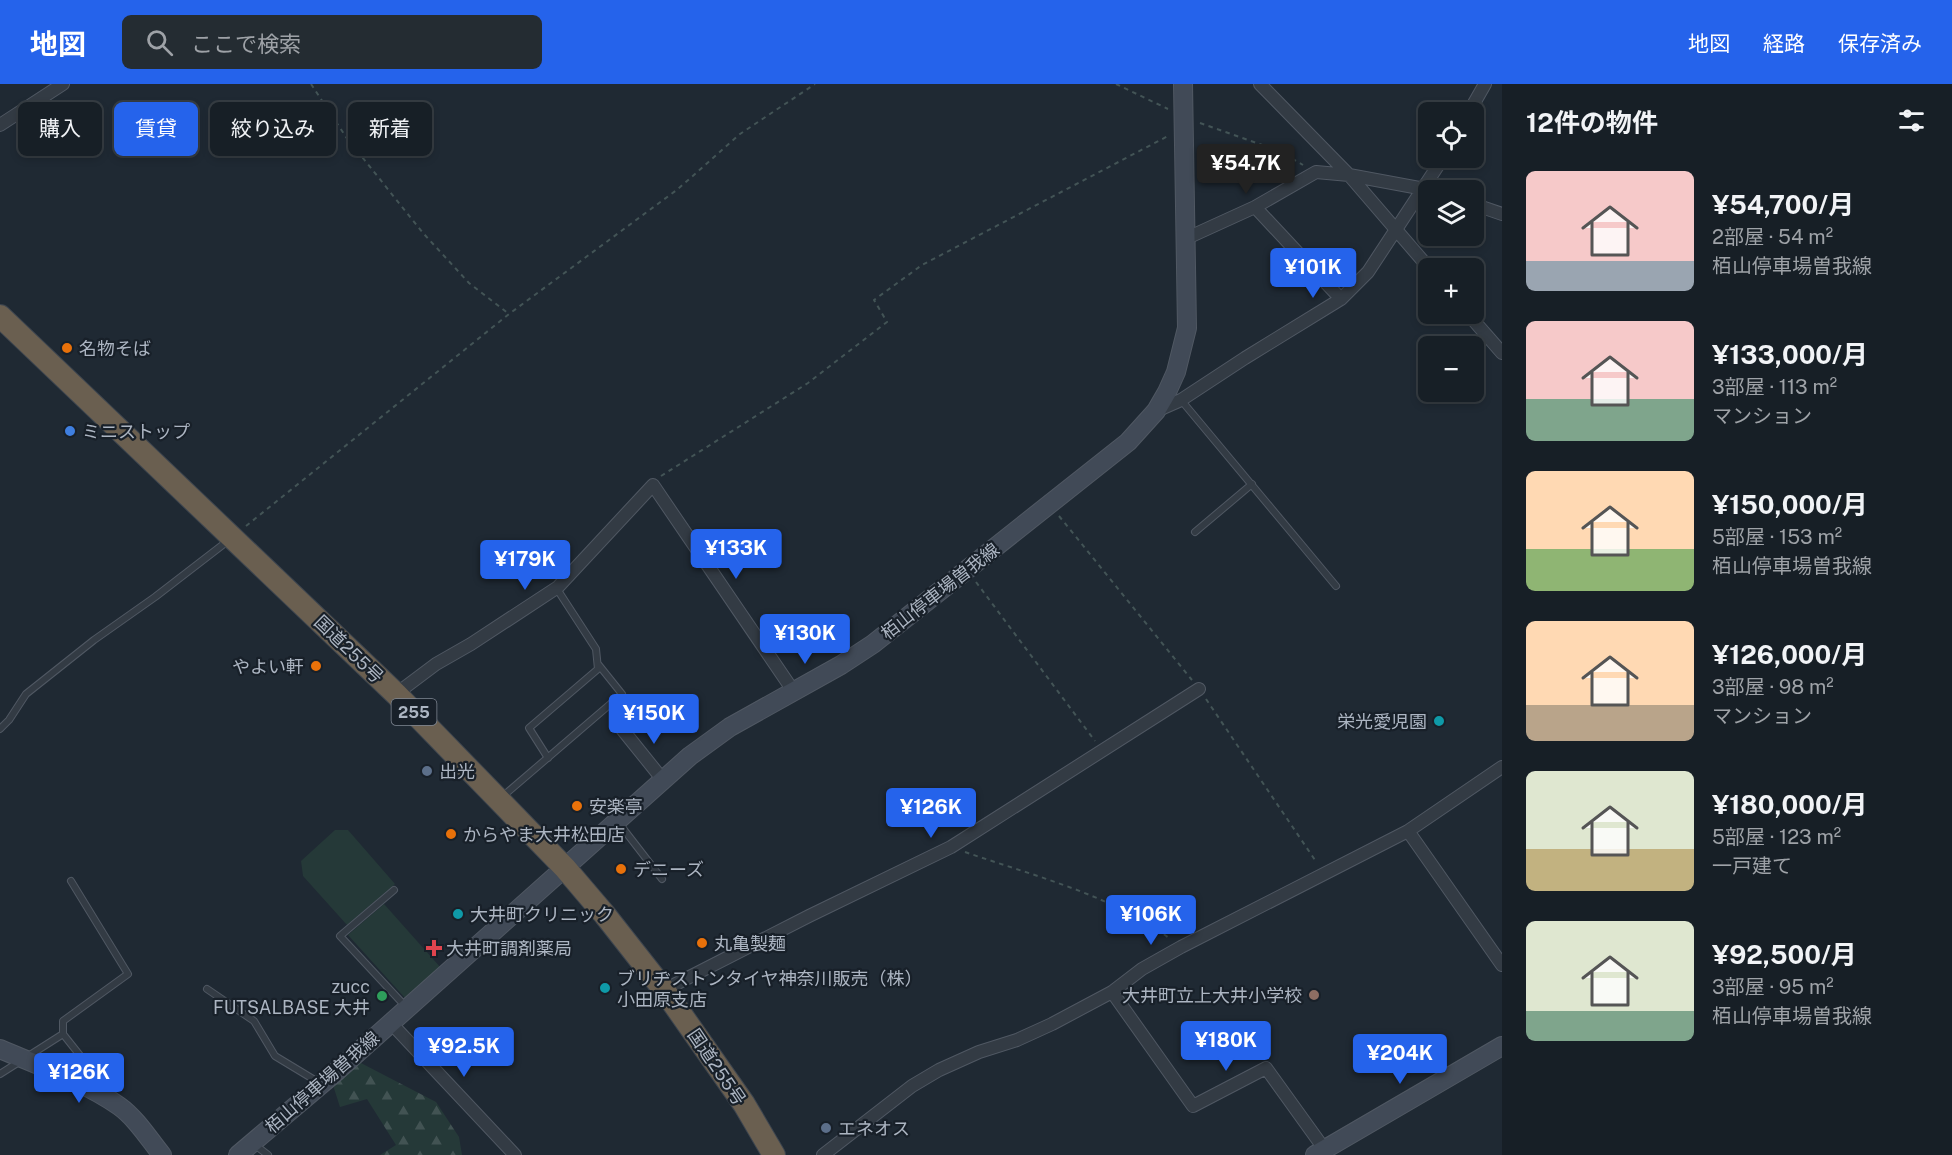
<!DOCTYPE html>
<html lang="ja">
<meta charset="utf-8">
<style>
:root{--surface:#171f26;--page:#242c32;--text:#f1f3f6;--muted:#9ea2a7;--line:#363d43;--accent:#2563eb}
body{margin:0;font-family:"Public Sans","Noto Sans JP",sans-serif;background:var(--page);color:var(--text);height:100vh;display:flex;flex-direction:column;font-size:22px;white-space:nowrap}
*{box-sizing:border-box;margin:0}
p{font-size:20px;color:var(--muted)}
.icon{flex:none;width:33px;height:33px;fill:none;stroke:currentColor;stroke-width:2;stroke-linecap:round;stroke-linejoin:round}
.map{position:relative;flex:1;overflow:hidden}
.sheet{display:flex;flex-direction:column;background:var(--surface);width:450px}
.sheet>*{flex:none}
.top-card{position:absolute;left:18px;top:18px;width:570px;height:54px;display:flex;gap:12px}
.tools{position:absolute;left:1418px;top:18px;display:grid;gap:12px}
.tools a{display:grid;place-items:center;width:66px;height:66px;border-radius:9px;background:var(--surface);box-shadow:0 3px 9px #0003,0 0 0 2px var(--line);font-size:30px}
.price{position:absolute;translate:-50% -51px;padding:0 14px;border-radius:6px;background:var(--accent);color:#fff;font-size:20px;line-height:39px;filter:drop-shadow(0 2px 3px #0008)}
.price::after{content:'';position:absolute;left:50%;top:36px;width:18px;height:14px;margin-left:-9px;background:inherit;clip-path:polygon(0 0,100% 0,50% 100%)}
.price.active{background:#222;color:#fff}
ul{padding:0;list-style:none}
li{display:flex;align-items:center;gap:18px;height:150px;padding:0 24px}
li span{display:grid;place-items:center;flex:none;width:168px;height:120px;border-radius:9px;color:#555}
li>.icon{margin-inline-start:auto}
span .icon{width:72px;height:72px;fill:#fffc;stroke-width:1}
li b{font-size:26px}
h2{display:flex;justify-content:space-between;align-items:center;height:72px;padding:0 24px;font-size:26px}
.chip{padding:0 21px;border-radius:9px;background:var(--surface);box-shadow:0 3px 9px #0003,0 0 0 2px var(--line);font-size:21px;line-height:54px}
.chip.active{background:var(--accent);color:#fff}
header{display:flex;align-items:center;gap:36px;box-sizing:border-box;height:84px;padding:0 30px;background:var(--accent);color:#fff}
header strong{font-size:28px}
nav{display:flex;gap:33px;margin-inline-start:auto;font-size:21px}
.search{width:420px;height:54px;background:var(--page);display:flex;align-items:center;gap:15px;box-sizing:border-box;padding:0 21px;border-radius:9px;color:var(--muted);font-size:22px}
main{display:flex;flex:1;min-height:0}
.map>svg:first-child{display:block}
.forest{fill:url(#forest-firs)}
.garden{fill:#253938}
.lines{fill:none;stroke-linecap:round;stroke-linejoin:round}
.lane-casing{stroke:#505863;stroke-width:8}
.street-casing{stroke:#505863;stroke-width:14}
.secondary-casing{stroke:#505863;stroke-width:20}
.highway-casing{stroke:#3d454f;stroke-width:24}
.path{stroke:#435456;stroke-width:2;stroke-dasharray:4.5 4.5;stroke-linecap:butt}
.lane{stroke:#333b44;stroke-width:6}
.street{stroke:#333b44;stroke-width:12}
.secondary{stroke:#414a57;stroke-width:18}
.highway{stroke:#6a5f50;stroke-width:22}
.food-dot{fill:#e8710a;stroke:#182029;stroke-width:2}
.shop-dot{fill:#3f7fe0;stroke:#182029;stroke-width:2}
.culture-dot{fill:#0f9aa8;stroke:#182029;stroke-width:2}
.service-dot{fill:#5c6f8a;stroke:#182029;stroke-width:2}
.health-dot{fill:#e0444e;stroke:#182029;stroke-width:2}
.education-dot{fill:#8d6e63;stroke:#182029;stroke-width:2}
.leisure-dot{fill:#2e9e5b;stroke:#182029;stroke-width:2}
.labels{text-anchor:middle;dominant-baseline:central;stroke-width:4.5;stroke-linejoin:round;paint-order:stroke}
.shield{fill:#182029;stroke:#808894;stroke-width:1.5}
.shield-label{font-size:16px;font-weight:bold;fill:#acb5c2}
.poi-label{font-size:18px;fill:#acb5c2;stroke:#182029;text-anchor:start}
.street-label{font-size:18px;fill:#acb5c2;stroke:#182029}
</style>
<header>
<strong>地図</strong>
<div class="search"><svg class="icon" aria-label="search" viewBox="0 0 24 24"><circle cx="10" cy="10" r="6"/><path d="M15 15l6 6"/></svg>ここで検索</div>
<nav><a>地図</a><a>経路</a><a>保存済み</a></nav>
</header>
<main>
<div class="map">
<svg width="1502" height="1071" viewBox="0 0 1502 1071">
<defs>
<pattern id="forest-firs" width="22" height="20" patternUnits="userSpaceOnUse" patternTransform="scale(1.5)"><rect width="22" height="20" fill="#253938"/><path d="M5 1l3.5 6h-7zM16 11l3.5 6h-7z" fill="#425353"/></pattern>
</defs>
<rect width="100%" height="100%" fill="#1f2933"/>
<path class="forest" d="M357 977 436 1018 459 1053 462 1071H380L396 1061 367 1015 340 1023 333 1001Z"/>
<path class="garden" d="M335 746H348L395 800 347 841 303 792 301 777Z
M384 820 441 884 406 915 348 851Z"/>
<g class="lines">
<defs>
<path id="lane" d="M1181 316 1336 502
M1195 448 1252 400
M0 645 9 636 26 610 94 556 155 513 229 456
M548 674 529 644 598 585 596 565 557 505
M502 713 622 610 598 580
M618 738 662 795
M71 797 128 890 63 937V950L109 1008
M394 806 340 852 406 923
M207 905 254 937 275 972 318 998
M0 990 63 950
M255 1061 268 1071"/>
<path id="street" d="M1260 0 1349 91 1429 184
M1469 28 1485 0
M0 41 63 0
M1473 120 1502 130
M1255 123 1341 215
M1187 154 1255 123 1316 88 1349 91 1430 106
M1468 230 1502 269
M1156 327 1181 316 1245 274 1341 215 1368 188 1443 74
M396 610 436 580 471 560 558 503 653 401 794 608
M622 645 663 696
M1408 747 1502 881
M664 906 809 832 951 763 1199 605
M1112 908 1193 1022 1266 984 1325 1066
M390 938 515 1071
M823 1071 912 1002 939 986 979 968 1017 956 1052 940 1112 908 1142 885 1181 863 1408 747 1502 683"/>
<path id="secondary" d="M0 965C37 981 87 999 119 1022 136 1034 149 1055 162 1071
M238 1071 337 987 690 672 730 643 841 581 873 560 1128 358 1156 327 1167 308 1176 288 1187 244 1183 0
M1315 1071 1502 962"/>
<path id="highway" d="M0 232 396 610 565 784 605 831 664 906 744 1020 774 1071"/>
</defs>
<use href="#lane" class="lane-casing"/>
<use href="#street" class="street-casing"/>
<use href="#secondary" class="secondary-casing"/>
<use href="#highway" class="highway-casing"/>
<path class="path" d="M311 0 346 53 423 149 469 199 509 230
M1116 0 1168 25
M1200 39 1279 67 1303 81
M661 392 808 299 887 238 874 216 922 181 1168 52
M1059 432 1192 596
M246 442 509 230 678 105 740 50 815 0
M976 498 1095 657
M1206 615 1317 779
M965 768C1034 792 1109 810 1169 854"/>
<use href="#lane" class="lane"/>
<use href="#street" class="street"/>
<use href="#secondary" class="secondary"/>
<use href="#highway" class="highway"/>
</g>
<g class="food-dot">
<circle cx="67" cy="264" r="6"/>
<circle cx="316" cy="582" r="6"/>
<circle cx="577" cy="722" r="6"/>
<circle cx="451" cy="750" r="6"/>
<circle cx="621" cy="785" r="6"/>
<circle cx="702" cy="859" r="6"/>
</g>
<circle class="shop-dot" cx="70" cy="347" r="6"/>
<g class="culture-dot">
<circle cx="1439" cy="637" r="6"/>
<circle cx="458" cy="830" r="6"/>
<circle cx="605" cy="904" r="6"/>
</g>
<g class="service-dot">
<circle cx="427" cy="687" r="6"/>
<circle cx="826" cy="1044" r="6"/>
</g>
<path class="health-dot" d="M431 855h6v6h6v6h-6v6h-6v-6h-6v-6h6z"/>
<circle class="education-dot" cx="1314" cy="911" r="6"/>
<circle class="leisure-dot" cx="382" cy="912" r="6"/>
<g class="labels">
<rect class="shield" x="391.5" y="615" width="45" height="26" rx="4.5"/>
<g class="shield-label">
<text x="414" y="628">255</text>
</g>
<g class="poi-label">
<text x="79" y="264">名物そば</text>
<text x="82" y="347">ミニストップ</text>
<text x="304" y="582" text-anchor="end">やよい軒</text>
<text x="1427" y="637" text-anchor="end">栄光愛児園</text>
<text x="439" y="687">出光</text>
<text x="589" y="722">安楽亭</text>
<text x="463" y="750">からやま大井松田店</text>
<text x="633" y="785">デニーズ</text>
<text x="470" y="830">大井町クリニック</text>
<text x="714" y="859">丸亀製麺</text>
<text x="446" y="864">大井町調剤薬局</text>
<text x="617" y="894">ブリヂストンタイヤ神奈川販売（株）<tspan x="617" dy="21">小田原支店</tspan></text>
<text x="370" y="902" text-anchor="end">zucc<tspan x="370" dy="21">FUTSALBASE 大井</tspan></text>
<text x="1302" y="911" text-anchor="end">大井町立上大井小学校</text>
<text x="838" y="1044">エネオス</text>
</g>
<g class="street-label">
<text transform="translate(940 507) rotate(-38)">栢山停車場曽我線</text>
<text transform="translate(349 565) rotate(44)">国道255号</text>
<text transform="translate(717 983) rotate(56)">国道255号</text>
<text transform="translate(322 998) rotate(-41)">栢山停車場曽我線</text>
</g>
</g>
</svg>
<div class="tools">
<a><svg class="icon" aria-label="locate" viewBox="0 0 24 24"><circle cx="12" cy="12" r="6"/><path d="M12 2v4M12 18v4M2 12h4M18 12h4"/></svg></a>
<a><svg class="icon" aria-label="layers" viewBox="0 0 24 24"><path d="M12 4l9 5-9 5-9-5zM3 14l9 5 9-5"/></svg></a>
<a>+</a>
<a>−</a>
</div>
<b class="price active" style="left:1246px;top:111px">¥54.7K</b>
<b class="price" style="left:1313px;top:215px">¥101K</b>
<b class="price" style="left:736px;top:496px">¥133K</b>
<b class="price" style="left:525px;top:507px">¥179K</b>
<b class="price" style="left:805px;top:581px">¥130K</b>
<b class="price" style="left:654px;top:661px">¥150K</b>
<b class="price" style="left:931px;top:755px">¥126K</b>
<b class="price" style="left:1151px;top:862px">¥106K</b>
<b class="price" style="left:1226px;top:988px">¥180K</b>
<b class="price" style="left:464px;top:994px">¥92.5K</b>
<b class="price" style="left:1400px;top:1001px">¥204K</b>
<b class="price" style="left:79px;top:1020px">¥126K</b>
<div class="top-card">
<a class="chip">購入</a>
<a class="chip active">賃貸</a>
<a class="chip">絞り込み</a>
<a class="chip">新着</a>
</div>
</div>
<section class="sheet">
<h2>12件の物件<svg class="icon" aria-label="filters" viewBox="0 0 24 24"><path d="M4 7h16M4 17h16"/><circle cx="9" cy="7" r="2"/><circle cx="15" cy="17" r="2"/></svg></h2>
<ul>
<li><span style="background:linear-gradient(#f6c9c9 75%,#9aa5b1 0)"><svg class="icon" aria-label="home" viewBox="0 0 24 24"><path d="M3 11l9-7 9 7M6 9v11h12V9"/></svg></span><div><b>¥54,700/月</b><p>2部屋 · 54 m²</p><p>栢山停車場曽我線</p></div></li>
<li><span style="background:linear-gradient(#f6c9c9 65%,#7fa58c 0)"><svg class="icon" aria-label="home" viewBox="0 0 24 24"><path d="M3 11l9-7 9 7M6 9v11h12V9"/></svg></span><div><b>¥133,000/月</b><p>3部屋 · 113 m²</p><p>マンション</p></div></li>
<li><span style="background:linear-gradient(#ffd9b3 65%,#8fb573 0)"><svg class="icon" aria-label="home" viewBox="0 0 24 24"><path d="M3 11l9-7 9 7M6 9v11h12V9"/></svg></span><div><b>¥150,000/月</b><p>5部屋 · 153 m²</p><p>栢山停車場曽我線</p></div></li>
<li><span style="background:linear-gradient(#ffd9b3 70%,#b9a48a 0)"><svg class="icon" aria-label="home" viewBox="0 0 24 24"><path d="M3 11l9-7 9 7M6 9v11h12V9"/></svg></span><div><b>¥126,000/月</b><p>3部屋 · 98 m²</p><p>マンション</p></div></li>
<li><span style="background:linear-gradient(#dfe7d0 65%,#c2b280 0)"><svg class="icon" aria-label="home" viewBox="0 0 24 24"><path d="M3 11l9-7 9 7M6 9v11h12V9"/></svg></span><div><b>¥180,000/月</b><p>5部屋 · 123 m²</p><p>一戸建て</p></div></li>
<li><span style="background:linear-gradient(#dfe7d0 75%,#7fa58c 0)"><svg class="icon" aria-label="home" viewBox="0 0 24 24"><path d="M3 11l9-7 9 7M6 9v11h12V9"/></svg></span><div><b>¥92,500/月</b><p>3部屋 · 95 m²</p><p>栢山停車場曽我線</p></div></li>
</ul>
</section>
</main>
